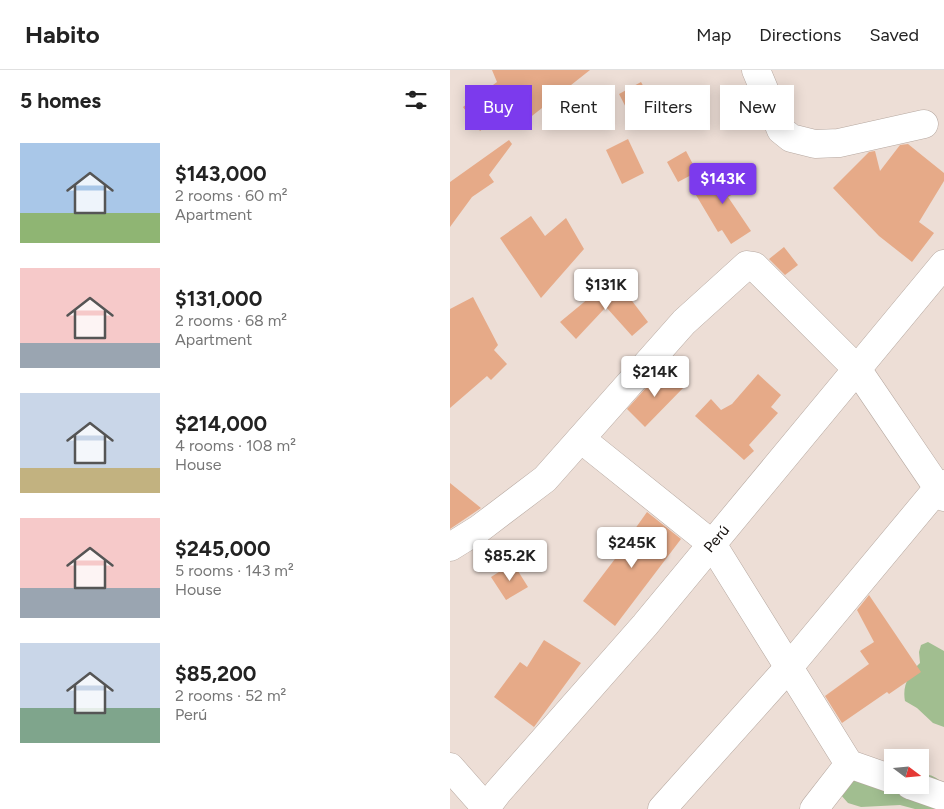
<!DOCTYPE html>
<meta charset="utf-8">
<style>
:root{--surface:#fff;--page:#f2f2f2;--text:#222;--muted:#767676;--line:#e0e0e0;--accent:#7c3aed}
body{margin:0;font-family:Figtree,sans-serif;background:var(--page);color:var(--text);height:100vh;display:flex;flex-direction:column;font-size:19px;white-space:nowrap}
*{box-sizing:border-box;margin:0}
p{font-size:16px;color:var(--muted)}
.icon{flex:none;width:28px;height:28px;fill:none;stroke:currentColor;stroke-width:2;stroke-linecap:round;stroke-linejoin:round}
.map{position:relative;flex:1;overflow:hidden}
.panel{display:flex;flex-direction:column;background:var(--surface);width:450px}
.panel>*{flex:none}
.guide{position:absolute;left:15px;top:15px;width:404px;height:45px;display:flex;gap:10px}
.needle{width:32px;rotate:106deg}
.fabs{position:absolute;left:434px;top:679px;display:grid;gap:10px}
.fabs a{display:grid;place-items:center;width:45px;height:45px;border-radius:0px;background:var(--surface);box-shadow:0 2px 12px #0003;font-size:25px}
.price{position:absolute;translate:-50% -42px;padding:0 11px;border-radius:5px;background:#fff;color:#222;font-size:16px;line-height:32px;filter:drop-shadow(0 1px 2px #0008)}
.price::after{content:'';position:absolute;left:50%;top:30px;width:15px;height:11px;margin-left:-8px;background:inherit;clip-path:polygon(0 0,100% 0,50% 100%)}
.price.selected{background:var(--accent);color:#fff}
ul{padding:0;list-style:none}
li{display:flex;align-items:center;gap:15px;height:125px;padding:0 20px}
li span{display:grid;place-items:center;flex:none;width:140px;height:100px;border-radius:0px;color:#555}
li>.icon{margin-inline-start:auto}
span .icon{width:60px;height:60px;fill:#fffc;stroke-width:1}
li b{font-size:21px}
h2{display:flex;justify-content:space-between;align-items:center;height:60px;padding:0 20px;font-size:21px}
.pill{padding:0 18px;border-radius:0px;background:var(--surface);box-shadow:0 2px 12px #0003;font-size:18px;line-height:45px}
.pill.selected{background:var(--accent);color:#fff}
header{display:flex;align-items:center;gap:30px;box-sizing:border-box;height:70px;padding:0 25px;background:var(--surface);border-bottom:1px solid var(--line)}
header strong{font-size:24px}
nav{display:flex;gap:28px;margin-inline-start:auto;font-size:18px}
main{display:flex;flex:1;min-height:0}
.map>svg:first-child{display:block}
.green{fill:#a1be90}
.building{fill:#e6aa88}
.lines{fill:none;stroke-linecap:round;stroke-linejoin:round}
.minor-casing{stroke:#b6a8a0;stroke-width:29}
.minor{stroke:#fff;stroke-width:28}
.labels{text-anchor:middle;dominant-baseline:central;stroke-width:5;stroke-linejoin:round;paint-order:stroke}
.street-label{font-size:15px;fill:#17120f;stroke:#fff}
</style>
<header>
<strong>Habito</strong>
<nav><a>Map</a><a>Directions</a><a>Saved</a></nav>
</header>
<main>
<section class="panel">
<h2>5 homes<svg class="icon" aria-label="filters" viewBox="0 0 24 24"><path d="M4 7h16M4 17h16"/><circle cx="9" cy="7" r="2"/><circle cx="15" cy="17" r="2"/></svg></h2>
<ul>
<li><span style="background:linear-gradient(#a9c7e8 70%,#8fb573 0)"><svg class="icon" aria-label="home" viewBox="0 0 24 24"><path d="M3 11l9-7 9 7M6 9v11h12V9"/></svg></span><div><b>$143,000</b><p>2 rooms · 60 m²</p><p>Apartment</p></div></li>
<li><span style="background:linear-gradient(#f6c9c9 75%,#9aa5b1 0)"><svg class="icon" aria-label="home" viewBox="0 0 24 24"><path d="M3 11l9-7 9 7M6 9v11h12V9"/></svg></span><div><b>$131,000</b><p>2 rooms · 68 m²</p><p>Apartment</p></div></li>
<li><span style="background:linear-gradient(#c9d6e8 75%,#c2b280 0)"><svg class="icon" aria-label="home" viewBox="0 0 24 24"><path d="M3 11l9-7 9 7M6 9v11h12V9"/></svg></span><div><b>$214,000</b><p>4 rooms · 108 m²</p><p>House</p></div></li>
<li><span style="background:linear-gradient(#f6c9c9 70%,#9aa5b1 0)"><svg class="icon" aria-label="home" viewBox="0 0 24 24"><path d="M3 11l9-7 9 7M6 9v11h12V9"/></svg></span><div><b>$245,000</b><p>5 rooms · 143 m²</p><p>House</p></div></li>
<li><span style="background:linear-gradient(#c9d6e8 65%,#7fa58c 0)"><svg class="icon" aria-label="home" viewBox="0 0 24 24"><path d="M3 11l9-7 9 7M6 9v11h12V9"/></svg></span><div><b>$85,200</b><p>2 rooms · 52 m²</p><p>Perú</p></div></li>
</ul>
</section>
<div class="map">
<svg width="494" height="739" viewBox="0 0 494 739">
<rect width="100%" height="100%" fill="#edded6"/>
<path class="green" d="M478 572 494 581V657L483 653 467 638 455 631C452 616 459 603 470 593L469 582 471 575Z
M398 701 470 715V703C494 707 494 713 494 739H465L450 735 411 737 398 733 390 724Z"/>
<path class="building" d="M42 0H140L68 57 56 41 30 61 13 37 47 12Z
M191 12 208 42 185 55 169 24Z
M178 69 194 103 172 114 156 80Z
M59 70 62 74 39 105 44 112 22 127 0 157V112Z
M458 74 494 103V111L469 152 484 163 462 192 429 166 383 118 419 82 425 81 430 101 450 75Z
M236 81 247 102 228 112 217 92Z
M278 98 291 119 278 127 301 161 281 174 272 160 268 162 243 120Z
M81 146 95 166 116 148 134 179 91 228 50 168Z
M334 177 348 195 335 205 319 189Z
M162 209 173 219 198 252 182 266 156 237 126 269 110 252Z
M23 227 48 275 44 280 57 294 41 310 37 306 0 338V239Z
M213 299 235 316 195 357 177 339Z
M308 304 331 325 321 337 328 343 299 375 304 381 294 390 245 346 261 329 271 340 282 334Z
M0 413 31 438 0 459Z
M197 442 231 469 165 556 133 531 171 481 170 480Z
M63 493 78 517 56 530 41 507Z
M419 525 471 602 439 624 437 622 392 653 375 626 419 594 410 581 424 572 407 540Z
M94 570 131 593 84 657 44 627 70 592 77 597Z"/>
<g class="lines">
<defs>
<g id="minor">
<path d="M306 0 331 60 341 68 365 74 389 73 474 54"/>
<path d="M131 369 262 474 399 694 442 709"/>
<path d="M0 477 29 459 95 409 234 252 297 195 304 196 407 299 494 427"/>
<path d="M0 697 37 739"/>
<path d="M460 715 494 727"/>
<path id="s1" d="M35 739 48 722 195 555 494 194"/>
<path d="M212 739 339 597 488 418 494 414"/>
<path d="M364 739 399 694"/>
</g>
</defs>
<use href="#minor" class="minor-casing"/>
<use href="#minor" class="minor"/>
</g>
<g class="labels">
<g class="street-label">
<text stroke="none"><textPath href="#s1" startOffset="356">Perú</textPath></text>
</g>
</g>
</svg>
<div class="fabs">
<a><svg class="needle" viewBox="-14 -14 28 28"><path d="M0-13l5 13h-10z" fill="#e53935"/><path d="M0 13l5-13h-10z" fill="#767676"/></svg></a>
</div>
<b class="price selected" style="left:273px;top:135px">$143K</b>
<b class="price" style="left:156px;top:241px">$131K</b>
<b class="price" style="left:205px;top:328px">$214K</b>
<b class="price" style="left:182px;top:499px">$245K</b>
<b class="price" style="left:60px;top:512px">$85.2K</b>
<div class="guide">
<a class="pill selected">Buy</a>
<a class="pill">Rent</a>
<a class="pill">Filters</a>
<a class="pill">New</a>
</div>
</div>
</main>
